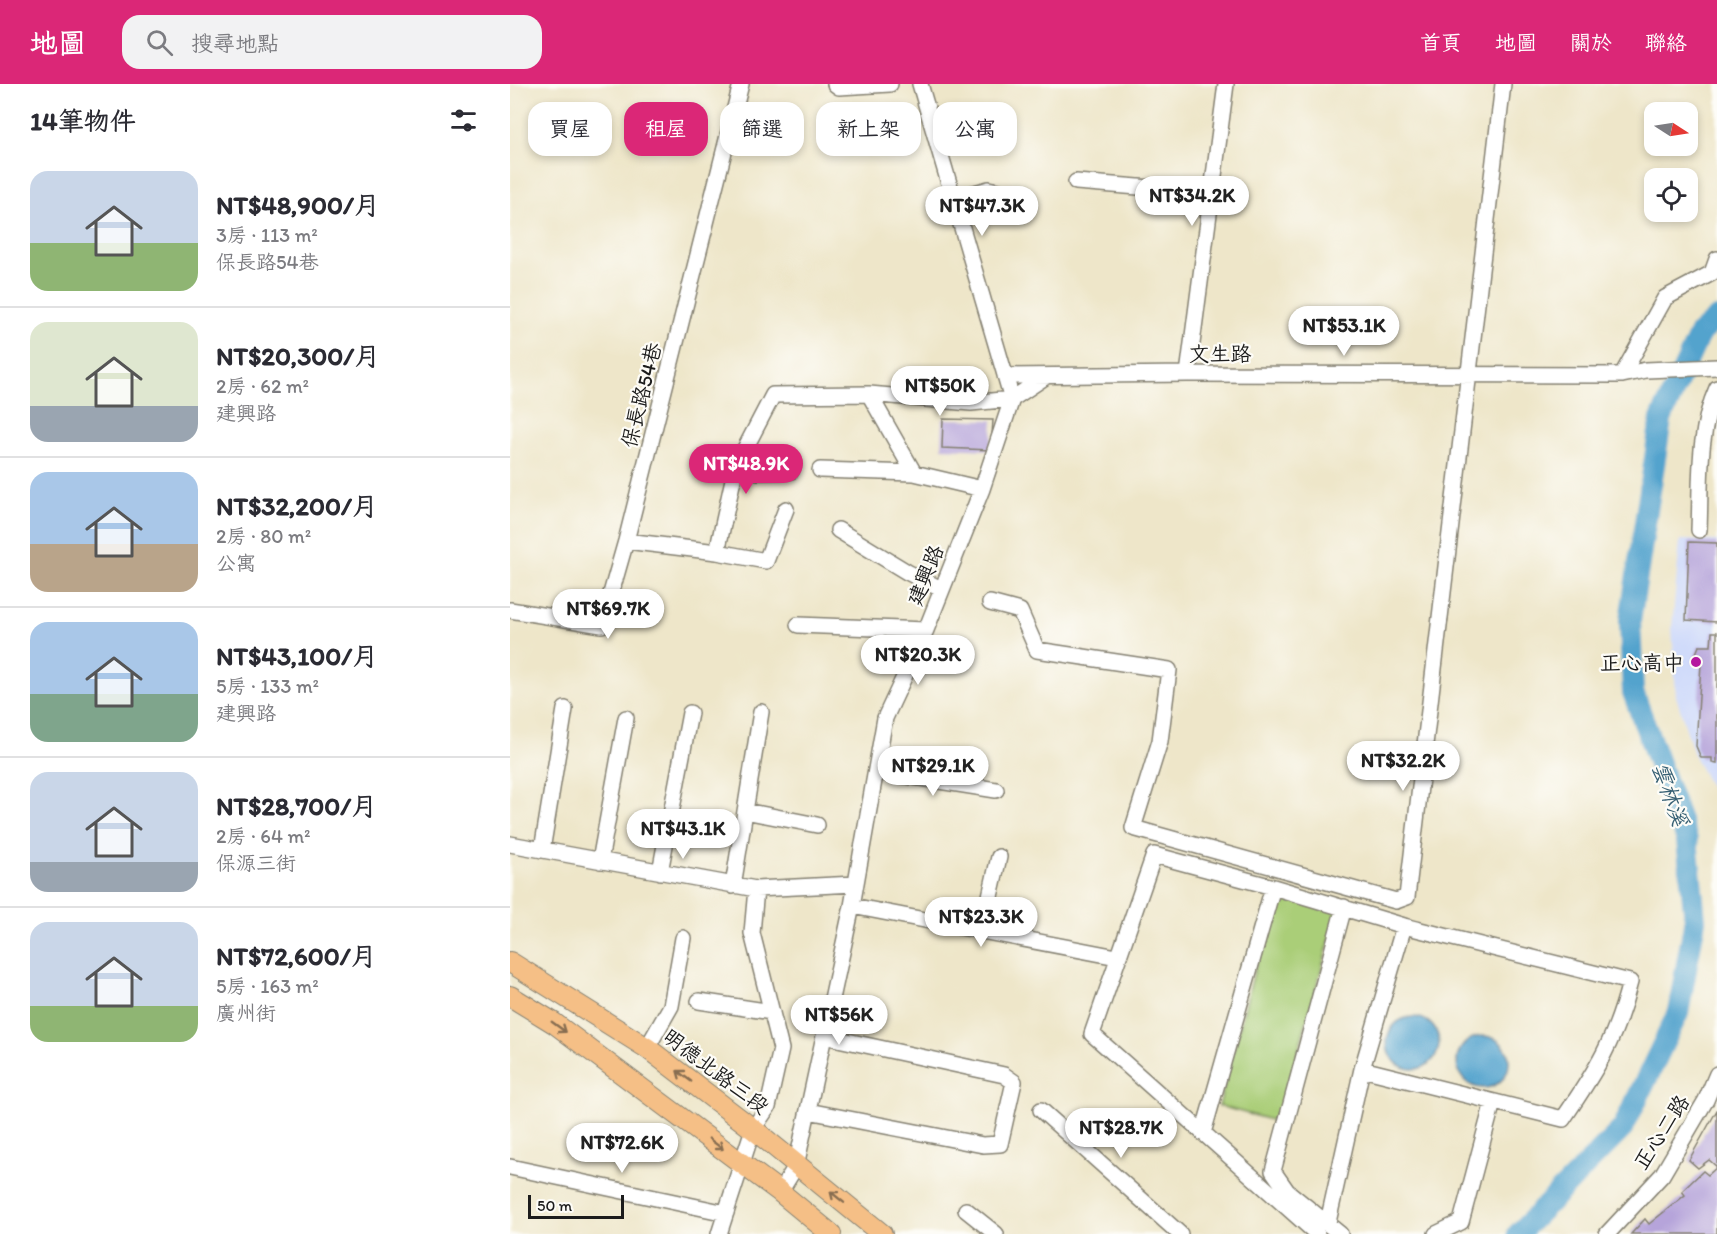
<!DOCTYPE html>
<html lang="zh-TW">
<meta charset="utf-8">
<style>
:root{--surface:#fff;--page:#f2f2f3;--text:#2b2b33;--muted:#7c7c81;--line:#e1e1e2;--accent:#db2777}
body{margin:0;font-family:Itim,"LXGW WenKai TC",sans-serif;background:var(--page);color:var(--text);height:100vh;display:flex;flex-direction:column;font-size:22px;white-space:nowrap}
*{box-sizing:border-box;margin:0}
p{font-size:20px;color:var(--muted)}
.icon{flex:none;width:33px;height:33px;fill:none;stroke:currentColor;stroke-width:2;stroke-linecap:round;stroke-linejoin:round}
.map{position:relative;flex:1;overflow:hidden}
.drawer{display:flex;flex-direction:column;background:var(--surface);width:510px}
.drawer>*{flex:none}
.guide{position:absolute;left:18px;top:18px;width:570px;height:54px;display:flex;gap:12px}
.needle{width:39px;rotate:102deg}
.controls{position:absolute;left:1134px;top:18px;display:grid;gap:12px}
.controls a{display:grid;place-items:center;width:54px;height:54px;border-radius:12px;background:var(--surface);box-shadow:0 3px 9px #0003;font-size:30px}
.scale{position:absolute;left:18px;bottom:15px;width:96px;box-sizing:border-box;padding-left:6px;border:3px solid #1c1c1c;border-top:0;font-size:16px;line-height:21px;white-space:nowrap;color:#1c1c1c;-webkit-text-stroke:4px #fdfcf7;paint-order:stroke}
.price{position:absolute;translate:-50% -51px;padding:0 14px;border-radius:21px;background:#fff;color:#222;font-size:20px;line-height:39px;filter:drop-shadow(0 2px 3px #0008)}
.price::after{content:'';position:absolute;left:50%;top:36px;width:18px;height:14px;margin-left:-9px;background:inherit;clip-path:polygon(0 0,100% 0,50% 100%)}
.price.selected{background:var(--accent);color:#fff}
ul{padding:0;list-style:none}
li{display:flex;align-items:center;gap:18px;height:150px;padding:0 30px}
li+li{border-top:2px solid var(--line)}
li span{display:grid;place-items:center;flex:none;width:168px;height:120px;border-radius:18px;color:#555}
li>.icon{margin-inline-start:auto}
span .icon{width:72px;height:72px;fill:#fffc;stroke-width:1}
li b{font-size:26px}
h2{display:flex;justify-content:space-between;align-items:center;height:72px;padding:0 30px;font-size:26px}
.tag{padding:0 21px;border-radius:18px;background:var(--surface);box-shadow:0 3px 9px #0003;font-size:21px;line-height:54px}
.tag.selected{background:var(--accent);color:#fff}
header{display:flex;align-items:center;gap:36px;box-sizing:border-box;height:84px;padding:0 30px;background:var(--accent);color:#fff}
header strong{font-size:28px}
nav{display:flex;gap:33px;margin-inline-start:auto;font-size:21px}
.search{width:420px;height:54px;background:var(--page);display:flex;align-items:center;gap:15px;box-sizing:border-box;padding:0 21px;border-radius:18px;color:var(--muted);font-size:22px}
main{display:flex;flex:1;min-height:0}
.map>svg:first-child{display:block}
.built{fill:#cfdafa}
.green{fill:#aace78;stroke:#63754a;stroke-width:1.5}
.water{fill:#52a3cd;stroke:#376074;stroke-width:1.5}
.lines{fill:none;stroke-linecap:round;stroke-linejoin:round}
.river{stroke:#52a3cd;stroke-width:22}
.building{fill:#b6a4da}
.minor-casing{stroke:#858172;stroke-width:18}
.major-casing{stroke:#858172;stroke-width:22}
.minor{stroke:#fff;stroke-width:15}
.major{stroke:#f5bf86;stroke-width:20}
.oneway{stroke:#886e51}
.poi-dot{fill:#b5179e;stroke:#fdfcf7;stroke-width:2}
.labels{text-anchor:middle;dominant-baseline:central;stroke-width:4.5;stroke-linejoin:round;paint-order:stroke}
.street-label{font-size:21px;fill:#1c1c1c;stroke:#fdfcf7}
.poi-label{font-size:21px;fill:#1c1c1c;stroke:#fdfcf7;text-anchor:end}
.water-label{font-size:22px;font-style:italic;fill:#376074;stroke:#fdfcf7}
</style>
<header>
<strong>地圖</strong>
<div class="search"><svg class="icon" aria-label="search" viewBox="0 0 24 24"><circle cx="10" cy="10" r="6"/><path d="M15 15l6 6"/></svg>搜尋地點</div>
<nav><a>首頁</a><a>地圖</a><a>關於</a><a>聯絡</a></nav>
</header>
<main>
<section class="drawer">
<h2>14筆物件<svg class="icon" aria-label="filters" viewBox="0 0 24 24"><path d="M4 7h16M4 17h16"/><circle cx="9" cy="7" r="2"/><circle cx="15" cy="17" r="2"/></svg></h2>
<ul>
<li><span style="background:linear-gradient(#c9d6e8 60%,#8fb573 0)"><svg class="icon" aria-label="home" viewBox="0 0 24 24"><path d="M3 11l9-7 9 7M6 9v11h12V9"/></svg></span><div><b>NT$48,900/月</b><p>3房 · 113 m²</p><p>保長路54巷</p></div></li>
<li><span style="background:linear-gradient(#dfe7d0 70%,#9aa5b1 0)"><svg class="icon" aria-label="home" viewBox="0 0 24 24"><path d="M3 11l9-7 9 7M6 9v11h12V9"/></svg></span><div><b>NT$20,300/月</b><p>2房 · 62 m²</p><p>建興路</p></div></li>
<li><span style="background:linear-gradient(#a9c7e8 60%,#b9a48a 0)"><svg class="icon" aria-label="home" viewBox="0 0 24 24"><path d="M3 11l9-7 9 7M6 9v11h12V9"/></svg></span><div><b>NT$32,200/月</b><p>2房 · 80 m²</p><p>公寓</p></div></li>
<li><span style="background:linear-gradient(#a9c7e8 60%,#7fa58c 0)"><svg class="icon" aria-label="home" viewBox="0 0 24 24"><path d="M3 11l9-7 9 7M6 9v11h12V9"/></svg></span><div><b>NT$43,100/月</b><p>5房 · 133 m²</p><p>建興路</p></div></li>
<li><span style="background:linear-gradient(#c9d6e8 75%,#9aa5b1 0)"><svg class="icon" aria-label="home" viewBox="0 0 24 24"><path d="M3 11l9-7 9 7M6 9v11h12V9"/></svg></span><div><b>NT$28,700/月</b><p>2房 · 64 m²</p><p>保源三街</p></div></li>
<li><span style="background:linear-gradient(#c9d6e8 70%,#8fb573 0)"><svg class="icon" aria-label="home" viewBox="0 0 24 24"><path d="M3 11l9-7 9 7M6 9v11h12V9"/></svg></span><div><b>NT$72,600/月</b><p>5房 · 163 m²</p><p>廣州街</p></div></li>
</ul>
</section>
<div class="map">
<svg width="1207" height="1150" viewBox="0 0 1207 1150">
<rect width="100%" height="100%" fill="#fdfcf7"/>
<filter id="ink" filterUnits="userSpaceOnUse"><feTurbulence type="fractalNoise" baseFrequency=".0167" numOctaves="2"/><feDisplacementMap in="SourceGraphic" scale="12" xChannelSelector="R" yChannelSelector="G"/><feConvolveMatrix kernelMatrix="1 2 1 2 8 2 1 2 1" color-interpolation-filters="sRGB"/></filter>
<filter id="wash" filterUnits="userSpaceOnUse"><feTurbulence type="fractalNoise" baseFrequency=".008" numOctaves="4" result="noise"/><feDisplacementMap in="SourceGraphic" scale="24" xChannelSelector="R" yChannelSelector="G"/><feGaussianBlur stdDeviation="1.35" result="paint"/><feColorMatrix in="noise" values="0 0 0 0 0 0 0 0 0 0 0 0 0 0 0 0 0 1.4 0 .05"/><feComposite in="paint" operator="in"/></filter>
<g filter="url(#wash)">
<rect width="100%" height="100%" fill="#eee6c9"/>
<path class="built" d="M1170 456 1207 457V716L1185 674 1166 612 1162 544Z"/>
<path class="green" d="M765 808 828 827 768 1038 709 1022Z"/>
<path class="water" d="M877 959a26 26 0 1 1 52 0a26 26 0 1 1-52 0Z
M947 978a26 26 0 1 1 52 0a26 26 0 1 1-52 0Z"/>
<g class="lines">
<path class="river" d="M1008 1150 1113 1044 1168 929 1185 836 1177 756 1123 608 1120 537 1151 335 1190 249 1207 234"/>
</g>
<g id="blocks">
<path class="building" d="M433 335 483 336 481 366 432 364Z
M1179 458 1207 459V538L1176 536Z
M1202 548H1207V679L1202 678V674H1191L1186 662 1191 580 1182 579 1189 562H1201Z
M1207 1026V1150H1121L1135 1135 1139 1140 1175 1111 1172 1107 1193 1087 1198 1091 1207 1083 1199 1076 1188 1084 1179 1076Z"/>
</g>
</g>
<g filter="url(#ink)">
<use href="#blocks" fill-opacity="0" stroke="#858172" stroke-width="1.5"/>
<g class="lines">
<defs>
<path id="minor" d="M325 0 329 3 380 0
M410 0 502 315
M566 98 703 109
M443 115 479 105 512 113
M678 290 716 0
M1112 291 1155 214 1202 189 1207 175
M495 292 678 290 1112 291 1136 286 1207 283
M359 310 404 389 472 405
M226 382 249 388 281 387
M310 386 404 389
M328 446 397 488 431 505
M1189 446C1191 399 1187 348 1207 304
M116 457 207 468 226 382 263 311 359 310 461 319 502 315 535 293
M207 468 256 477 276 425
M480 519 510 527 527 566 659 586 650 657 623 744 886 817 897 813 993 0
M0 526 92 541 116 457 231 0
M288 541 416 546
M366 687 486 706
M235 727 307 741
M0 760 246 805 345 800
M32 766 55 625
M90 777 116 634
M150 788 180 629
M223 802 251 628
M763 803 894 842 1120 898C1105 957 1087 985 1053 1035L852 985 818 1138
M342 822 607 873
M472 847 489 773
M189 917 262 928
M137 964 161 922 173 854
M852 985 894 842
M531 1026 670 1150
M298 1027 473 1061 490 1060 504 998 494 991 314 952
M693 1049 763 803 644 771 582 950 807 1150
M0 1083 216 1129
M270 1108 286 1082 342 822 375 634 416 546 472 405 502 315
M456 1126 486 1150
M209 1150 243 1045 258 1023 271 965 242 849 246 805
M830 1150 777 1107 763 1087 834 823
M926 1150 951 1138 983 1018
M1097 1150 1152 1091 1196 1016 1207 990"/>
<path id="major" d="M0 878 137 964 243 1045 372 1150
M0 912 44 939 270 1108 321 1150"/>
</defs>
<use href="#minor" class="minor-casing"/>
<use href="#major" class="major-casing"/>
<use href="#minor" class="minor"/>
<use href="#major" class="major"/>
</g>
<defs><path id="oneway-shaft" d="M-6 0H5M1.5-3L5.5 0L1.5 3" fill="none" stroke-width="1.6" stroke-linecap="round" stroke-linejoin="round" transform="scale(1.5)"/></defs>
<g class="oneway">
<use href="#oneway-shaft" transform="translate(49 943) rotate(36)"/>
<use href="#oneway-shaft" transform="translate(174 992) rotate(-143)"/>
<use href="#oneway-shaft" transform="translate(206 1060) rotate(37)"/>
<use href="#oneway-shaft" transform="translate(327 1113) rotate(-141)"/>
</g>
</g>
<circle class="poi-dot" cx="1186" cy="578" r="6"/>
<g class="labels">
<g class="street-label">
<text x="710" y="269">文生路</text>
<text transform="translate(131 311) rotate(-76)">保長路54巷</text>
<text transform="translate(415 491) rotate(-68)">建興路</text>
<text transform="translate(206 987) rotate(37)">明德北路三段</text>
<text transform="translate(1151 1048) rotate(-57)">正心二路</text>
</g>
<g class="poi-label">
<text x="1174" y="578">正心高中</text>
</g>
<g class="water-label">
<text transform="translate(1160 710) rotate(70)">雲林溪</text>
</g>
</g>
</svg>
<div class="controls">
<a><svg class="needle" viewBox="-14 -14 28 28"><path d="M0-13l5 13h-10z" fill="#e53935"/><path d="M0 13l5-13h-10z" fill="#7c7c81"/></svg></a>
<a><svg class="icon" aria-label="locate" viewBox="0 0 24 24"><circle cx="12" cy="12" r="6"/><path d="M12 2v4M12 18v4M2 12h4M18 12h4"/></svg></a>
</div>
<div class="scale">50 m</div>
<b class="price" style="left:682px;top:143px">NT$34.2K</b>
<b class="price" style="left:472px;top:153px">NT$47.3K</b>
<b class="price" style="left:834px;top:273px">NT$53.1K</b>
<b class="price" style="left:430px;top:333px">NT$50K</b>
<b class="price selected" style="left:236px;top:411px">NT$48.9K</b>
<b class="price" style="left:98px;top:556px">NT$69.7K</b>
<b class="price" style="left:408px;top:602px">NT$20.3K</b>
<b class="price" style="left:893px;top:708px">NT$32.2K</b>
<b class="price" style="left:423px;top:713px">NT$29.1K</b>
<b class="price" style="left:173px;top:776px">NT$43.1K</b>
<b class="price" style="left:471px;top:864px">NT$23.3K</b>
<b class="price" style="left:329px;top:962px">NT$56K</b>
<b class="price" style="left:611px;top:1075px">NT$28.7K</b>
<b class="price" style="left:112px;top:1090px">NT$72.6K</b>
<div class="guide">
<a class="tag">買屋</a>
<a class="tag selected">租屋</a>
<a class="tag">篩選</a>
<a class="tag">新上架</a>
<a class="tag">公寓</a>
</div>
</div>
</main>
